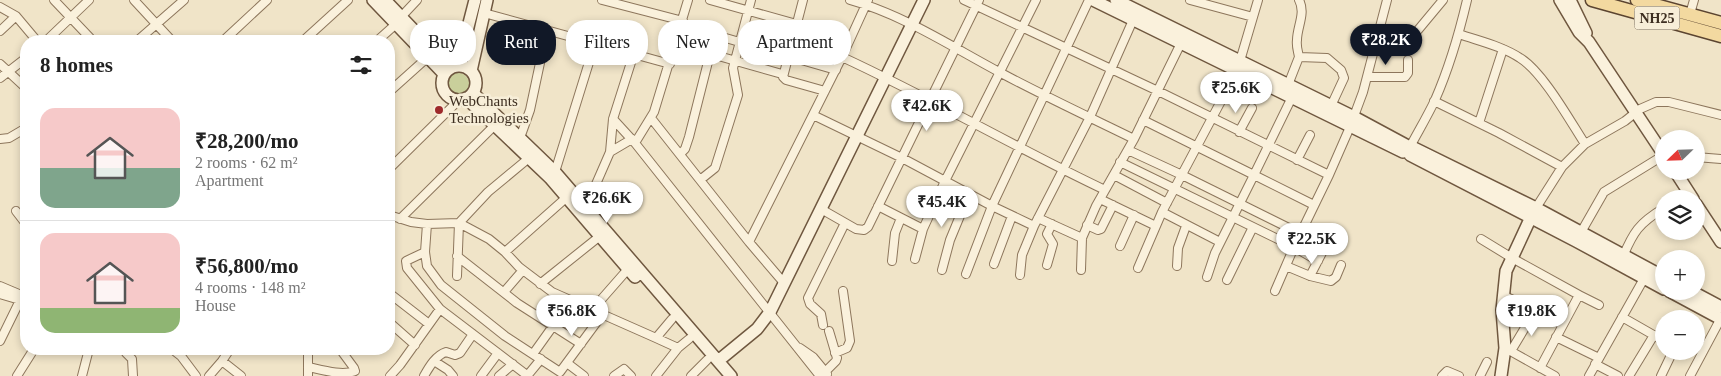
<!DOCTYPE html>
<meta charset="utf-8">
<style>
:root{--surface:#fff;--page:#f2f2f2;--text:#222;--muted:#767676;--line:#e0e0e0;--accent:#111827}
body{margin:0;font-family:"Times New Roman",serif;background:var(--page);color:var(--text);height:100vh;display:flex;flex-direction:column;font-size:19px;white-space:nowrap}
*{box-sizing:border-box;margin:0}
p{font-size:16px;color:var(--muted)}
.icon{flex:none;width:28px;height:28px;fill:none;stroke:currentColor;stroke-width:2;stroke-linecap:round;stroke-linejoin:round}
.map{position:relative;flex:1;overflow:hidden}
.panel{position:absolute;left:20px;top:35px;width:375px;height:320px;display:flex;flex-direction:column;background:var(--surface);border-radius:20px;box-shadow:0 2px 8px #0003}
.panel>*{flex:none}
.banner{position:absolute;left:410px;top:20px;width:475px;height:45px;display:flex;gap:10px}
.needle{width:32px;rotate:247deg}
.tools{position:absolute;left:1655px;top:130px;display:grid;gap:10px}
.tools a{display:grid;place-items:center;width:50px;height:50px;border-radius:50%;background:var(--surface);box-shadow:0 2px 8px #0003;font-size:25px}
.price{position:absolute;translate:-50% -42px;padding:0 11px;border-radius:18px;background:#fff;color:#222;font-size:16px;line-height:32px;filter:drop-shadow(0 1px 2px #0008)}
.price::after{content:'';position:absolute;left:50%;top:30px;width:15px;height:11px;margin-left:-8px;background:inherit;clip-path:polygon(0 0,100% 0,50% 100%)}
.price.selected{background:var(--accent);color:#fff}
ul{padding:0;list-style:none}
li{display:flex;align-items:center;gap:15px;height:125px;padding:0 20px}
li+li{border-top:1px solid var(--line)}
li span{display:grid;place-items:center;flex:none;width:140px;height:100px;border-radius:15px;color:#555}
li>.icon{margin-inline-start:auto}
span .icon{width:60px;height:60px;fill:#fffc;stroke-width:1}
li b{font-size:21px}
h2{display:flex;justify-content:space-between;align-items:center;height:60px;padding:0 20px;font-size:21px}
.chip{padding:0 18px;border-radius:20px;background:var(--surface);box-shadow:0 2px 8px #0003;font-size:18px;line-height:45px}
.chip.selected{background:var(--accent);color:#fff}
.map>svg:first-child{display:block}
.green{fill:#c9cf9b}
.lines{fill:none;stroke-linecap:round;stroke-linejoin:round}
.street-casing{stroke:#8d765c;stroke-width:10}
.secondary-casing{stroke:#6f573f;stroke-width:14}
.primary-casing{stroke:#5b4430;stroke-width:15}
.street{stroke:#faf1dc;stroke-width:8}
.secondary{stroke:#faf1dc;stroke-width:11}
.primary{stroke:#f3d9a0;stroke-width:12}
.poi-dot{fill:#9e2a2b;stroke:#f7eed8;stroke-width:2}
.labels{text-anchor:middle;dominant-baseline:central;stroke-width:5;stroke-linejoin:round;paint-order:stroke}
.shield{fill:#f7eed8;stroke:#756857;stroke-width:1}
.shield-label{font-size:14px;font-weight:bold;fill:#3d2e20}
.poi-label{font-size:15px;fill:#3d2e20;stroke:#f7eed8;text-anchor:start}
</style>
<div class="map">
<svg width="1721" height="376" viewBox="0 0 1721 376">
<rect width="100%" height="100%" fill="#f0e4c8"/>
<path class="green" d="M447 84a11 11 0 1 1 22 0a11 11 0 1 1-22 0Z"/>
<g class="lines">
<defs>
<path id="street" d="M54 0 93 41
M134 0 172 41
M602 0 683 21
M710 0 850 39
M803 0 783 77 786 80 825 91
M850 0C904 15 952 47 1001 73 1044 96 1089 117 1134 139
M964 0 1158 91 1329 175 1350 127 1363 92 1387 0
M1190 0 1253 17
M1299 0C1306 13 1297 27 1297 40 1296 46 1298 51 1299 57
M0 7 16 16 37 41
M484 13 670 64
M1690 14 1694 0
M401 17 417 0
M681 25 836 70
M1418 30 1443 0
M0 31 16 16
M1459 34C1479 41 1502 46 1520 58 1543 72 1570 121 1585 144
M46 41 89 0
M137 41 184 0
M223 41 267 0
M303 41 348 0
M377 41 396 24
M676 44 782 74
M842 57C931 98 1016 148 1105 190
M0 64 26 88
M1367 77H1405L1408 73V60
M0 78 26 58
M1288 85 1299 57 1327 58 1341 70 1344 78 1331 106
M389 92 428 57
M1294 93 1254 175 1314 205
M1434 101 1499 133 1562 167
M813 115 902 158 992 206 1034 226
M651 118 749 242
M613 119 635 143 820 376
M1143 120 1254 175 1215 253 1207 277
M1479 123 1503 49
M1239 132 1252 108
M520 138 530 110 547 30
M0 139 9 138 26 128
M635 143 654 112 688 0
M1411 145C1419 130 1428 115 1435 100 1449 68 1459 34 1467 0
M1128 150 1182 175 1301 234
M610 152 613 119 634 53
M680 154 685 149 689 137 710 54
M1696 157 1721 159
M1297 160 1310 135
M1120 162 1294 247 1329 175
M389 169 459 100
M555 172 595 43
M1114 175 1167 203
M700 180 715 168 738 95 733 68 751 0
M1100 199 1156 226
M1680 199 1689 193
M878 206 923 229
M586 207 610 152 632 139
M821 209 856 229 864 230 868 227 979 0
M16 211 26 224
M1534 211 1562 167 1585 144 1625 121 1640 109 1656 102H1669L1721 115
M1162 212 1220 242
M389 215 411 222 427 224 459 223 489 239 505 252 519 267 552 292 656 338 672 319
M1038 218 1082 238 1096 206 1134 139 1183 39
M400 219 495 125
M427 224 425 252 427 266 441 285 505 336 560 372 602 315
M1087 225 1098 230 1101 229 1113 205
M1580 234 1604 192 1664 155
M1481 239 1512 258 1579 295 1540 368
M1120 246 1134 215
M425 252 406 261 407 268 440 309 528 376
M505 252 567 197
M457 256 517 303 581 344
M915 259 923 229 945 181 1036 0
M1622 259C1633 232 1639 223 1664 208
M892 261 895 233 901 218
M994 264 1012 216
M1047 265 1053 244 1047 234 1052 224
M1177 266 1178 248 1186 226
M1286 266 1310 276 1331 281 1336 277 1341 265
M1138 268 1162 212 1237 71 1258 0
M942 270 950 240 969 194
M1081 270 1082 238
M966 274 992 206 1089 0
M1020 275 1022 255 1034 226 1090 117 1133 20
M457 276 459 223 488 192 529 158
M1310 276 1325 247
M1227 280 1253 227
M784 283 749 242 842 57 868 0
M540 284 600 236
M0 286 26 297
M1275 291 1294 247 1318 261
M504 292 523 270
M389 293 429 324
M0 294 20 300
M1503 295 1563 325
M1579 295 1599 305
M592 310 628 269
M1622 317 1664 341
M389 322 415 345
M823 325 821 314 810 304 808 298 845 223
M1556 337 1599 358
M656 338 678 348
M0 341 26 288
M800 348 813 357 827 374
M1505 348 1555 376
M127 349 126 353 132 359 133 376
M172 349 181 356 196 376
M274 349 277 350
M1511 351 1535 311
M835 353 847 348 850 341 843 291
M533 354 553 326
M222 361 241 376
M434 361 448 370 453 376
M567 363 584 376
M1595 364 1618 376
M308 367C322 370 342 376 355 371L354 368 340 349
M825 372 836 361 837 358 829 331
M17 376 34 349
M82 376 89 349
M209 376 222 361 230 349
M308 376V349
M390 376 400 365 440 309
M424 376C429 367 436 355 446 352L455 355 460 353 473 334
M481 376 498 353
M499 376 513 364
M527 376 541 359
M614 376 624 369 631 376
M656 376 678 348 689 339
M691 376 707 360
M1442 376 1447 371 1459 376
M1480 376 1487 362
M1589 376 1646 275
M1629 376 1654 335
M1661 376 1673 351
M1690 376 1721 318"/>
<path id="secondary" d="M373 0 444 74
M385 0 450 68
M1093 0 1403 152
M1116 0 1354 117 1406 145
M1560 0 1579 32 1589 42 1664 155
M1570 0 1586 33
M458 66 475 0
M442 83a17 17 0 1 1 34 0a17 17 0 1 1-34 0Z
M471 71 487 0
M473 93 555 172 731 376
M466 98 550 178 635 277
M1414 148 1536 208 1664 277
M1410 155 1576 241 1664 289
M1675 171 1693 199
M1696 204 1721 242
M1669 291 1721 319
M1691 291 1721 307
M718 361 757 329 770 312 924 0
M1501 376 1505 348 1502 310 1506 271 1531 217"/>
<path id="primary" d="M1592 0 1721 36
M1637 0 1721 23"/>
</defs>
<use href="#street" class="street-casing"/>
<use href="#secondary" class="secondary-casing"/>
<use href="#primary" class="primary-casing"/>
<use href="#street" class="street"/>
<use href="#secondary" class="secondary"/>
<use href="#primary" class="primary"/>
</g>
<circle class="poi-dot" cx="439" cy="110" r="5"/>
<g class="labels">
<rect class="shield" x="1634.5" y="6.5" width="45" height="23" rx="4"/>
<g class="shield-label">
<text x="1657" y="18">NH25</text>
</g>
<g class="poi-label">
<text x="449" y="101">WebChants<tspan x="449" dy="17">Technologies</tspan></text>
</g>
</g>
</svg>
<div class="tools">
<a><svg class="needle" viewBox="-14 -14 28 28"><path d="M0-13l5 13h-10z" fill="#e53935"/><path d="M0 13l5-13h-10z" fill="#767676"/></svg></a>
<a><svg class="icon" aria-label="layers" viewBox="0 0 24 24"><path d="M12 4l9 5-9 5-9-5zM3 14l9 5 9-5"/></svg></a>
<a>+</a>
<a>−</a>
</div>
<b class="price selected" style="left:1386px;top:66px">₹28.2K</b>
<b class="price" style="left:1236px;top:114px">₹25.6K</b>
<b class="price" style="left:927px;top:132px">₹42.6K</b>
<b class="price" style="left:607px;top:224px">₹26.6K</b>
<b class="price" style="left:942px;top:228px">₹45.4K</b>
<b class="price" style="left:1312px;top:265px">₹22.5K</b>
<b class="price" style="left:572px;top:337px">₹56.8K</b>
<b class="price" style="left:1532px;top:337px">₹19.8K</b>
<div class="banner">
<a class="chip">Buy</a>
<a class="chip selected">Rent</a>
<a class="chip">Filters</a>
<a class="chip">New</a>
<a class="chip">Apartment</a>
</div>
<section class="panel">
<h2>8 homes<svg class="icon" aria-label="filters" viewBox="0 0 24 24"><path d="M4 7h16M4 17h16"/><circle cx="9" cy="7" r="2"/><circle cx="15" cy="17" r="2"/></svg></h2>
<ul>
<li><span style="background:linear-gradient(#f6c9c9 60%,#7fa58c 0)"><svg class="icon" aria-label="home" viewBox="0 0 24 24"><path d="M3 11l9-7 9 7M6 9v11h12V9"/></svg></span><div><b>₹28,200/mo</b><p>2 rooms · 62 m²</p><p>Apartment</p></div></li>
<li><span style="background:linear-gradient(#f6c9c9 75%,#8fb573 0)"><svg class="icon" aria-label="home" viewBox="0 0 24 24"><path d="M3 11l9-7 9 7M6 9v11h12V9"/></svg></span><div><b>₹56,800/mo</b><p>4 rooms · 148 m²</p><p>House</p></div></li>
</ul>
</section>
</div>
